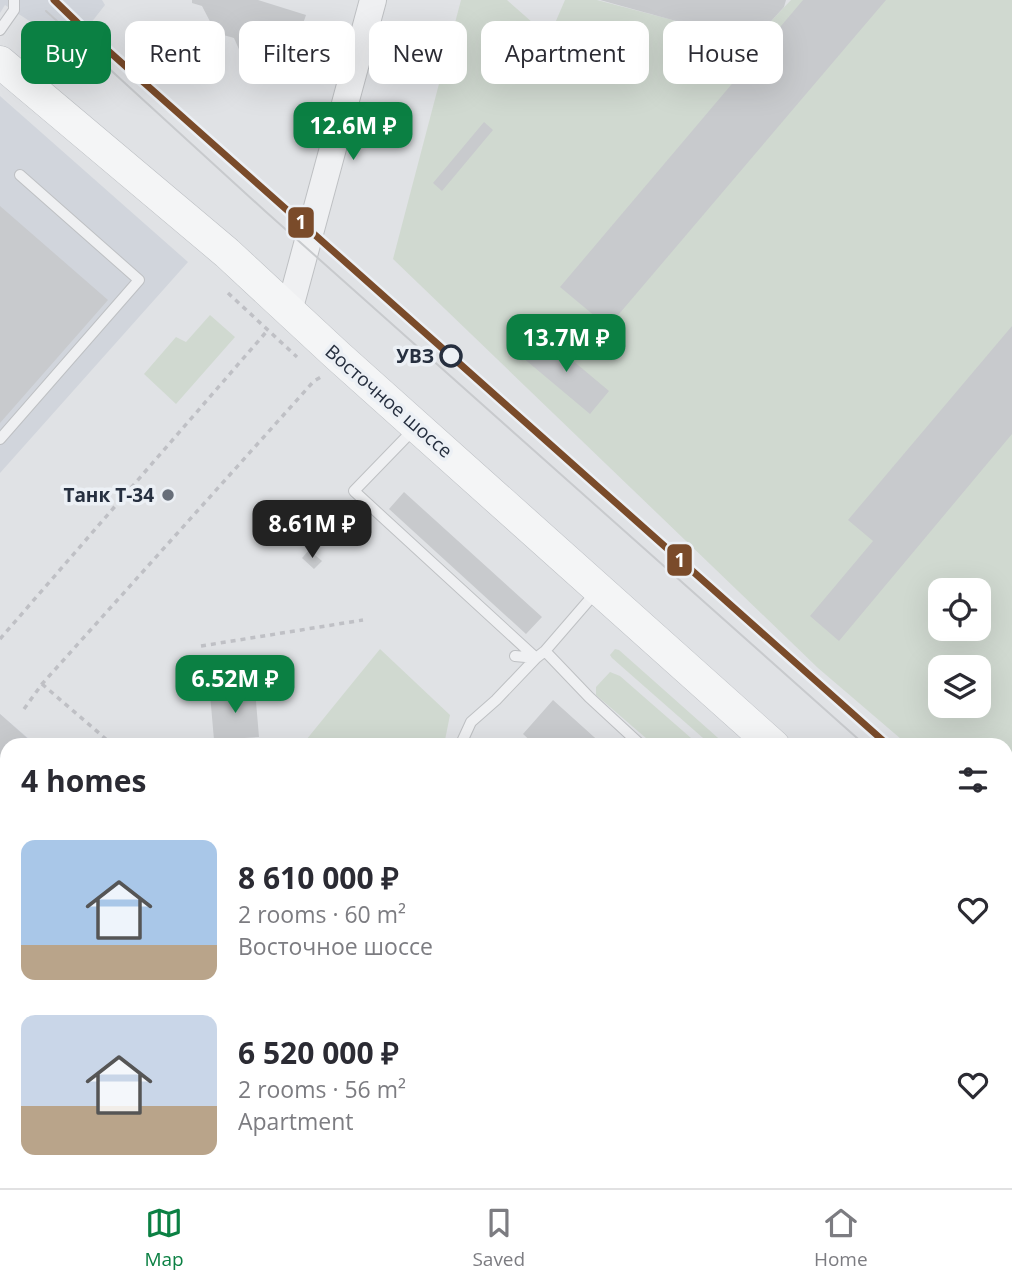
<!DOCTYPE html>
<meta charset="utf-8">
<style>
:root{--surface:#fff;--page:#f2f2f3;--text:#2b2b33;--muted:#7c7c81;--line:#e1e1e2;--accent:#0b8043}
body{margin:0;font-family:"Open Sans",sans-serif;background:var(--page);color:var(--text);height:100vh;display:flex;flex-direction:column;font-size:26px;white-space:nowrap}
*{box-sizing:border-box;margin:0}
p{font-size:23px;color:var(--muted)}
.icon{flex:none;width:38px;height:38px;fill:none;stroke:currentColor;stroke-width:2;stroke-linecap:round;stroke-linejoin:round}
.map{position:relative;flex:1;overflow:hidden}
.details{position:absolute;left:0px;top:738px;width:1013px;height:450px;display:flex;flex-direction:column;background:var(--surface);border-radius:21px 21px 0 0;box-shadow:0 7px 28px #0002}
.details>*{flex:none}
.top-card{position:absolute;left:21px;top:21px;width:971px;height:63px;display:flex;gap:14px}
.fabs{position:absolute;left:928px;top:578px;display:grid;gap:14px}
.fabs a{display:grid;place-items:center;width:63px;height:63px;border-radius:14px;background:var(--surface);box-shadow:0 7px 28px #0002;font-size:35px}
.price{position:absolute;translate:-50% -60px;padding:0 16px;border-radius:14px;background:var(--accent);color:#fff;font-size:23px;line-height:46px;filter:drop-shadow(0 2px 4px #0008)}
.price::after{content:'';position:absolute;left:50%;top:42px;width:21px;height:16px;margin-left:-10px;background:inherit;clip-path:polygon(0 0,100% 0,50% 100%)}
.price.selected{background:#222;color:#fff}
ul{padding:0;list-style:none}
li{display:flex;align-items:center;gap:21px;height:175px;padding:0 21px}
li span{display:grid;place-items:center;flex:none;width:196px;height:140px;border-radius:14px;color:#555}
li>.icon{margin-inline-start:auto}
span .icon{width:84px;height:84px;fill:#fffc;stroke-width:1}
li b{font-size:30px}
h2{display:flex;justify-content:space-between;align-items:center;height:84px;padding:0 21px;font-size:30px}
.pill{padding:0 24px;border-radius:14px;background:var(--surface);box-shadow:0 7px 28px #0002;font-size:24px;line-height:63px}
.pill.selected{background:var(--accent);color:#fff}
.tab-bar{display:flex;justify-content:space-around;align-items:center;height:98px;border-top:2px solid var(--line);background:var(--surface);font-size:19px;color:var(--muted)}
.tab-bar a{display:grid;justify-items:center;gap:4px}
.tab-bar .selected{color:var(--accent)}
.map>svg:first-child{display:block}
.built{fill:#d1d5dc}
.green{fill:#d0d9d0;fill-rule:evenodd}
.building{fill:#c8cacd}
.lines{fill:none;stroke-linecap:round;stroke-linejoin:round}
.service-casing{stroke:#bec0c3;stroke-width:12}
.tertiary-casing{stroke:#bec0c3;stroke-width:28}
.primary-casing{stroke:#bcbfc3;stroke-width:33}
.path{stroke:#bfc0c5;stroke-width:3.5;stroke-dasharray:5 5;stroke-linecap:butt}
.service{stroke:#eff0f2;stroke-width:10}
.tertiary{stroke:#eff0f2;stroke-width:26}
.primary{stroke:#f4f5f6;stroke-width:32}
.tram{stroke:#c8cacd;stroke-width:2}
.tram-1-casing{stroke:#ecf0f5;stroke-width:12}
.tram-1{stroke:#7a4b2a;stroke-width:7}
.stop-dot{fill:#ecf0f5;stroke:#262f3f;stroke-width:3.5}
.poi-dot{fill:#676e79;stroke:#ecf0f5;stroke-width:2.5}
.labels{text-anchor:middle;dominant-baseline:central;stroke-width:7;stroke-linejoin:round;paint-order:stroke}
.stop-label{font-size:19px;font-weight:bold;fill:#262f3f;stroke:#ecf0f5;text-anchor:end}
.street-label{font-size:19px;fill:#262f3f;stroke:#ecf0f5}
.poi-label{font-size:19px;font-weight:bold;fill:#262f3f;stroke:#ecf0f5;text-anchor:end}
.line-badge{stroke:#ecf0f5;stroke-width:2.5}
.badge-label{font-size:19px;text-anchor:middle;font-weight:bold;fill:#fff}
</style>
<div class="map">
<svg width="1012" height="1188" viewBox="0 0 1012 1188">
<rect width="100%" height="100%" fill="#e0e2e5"/>
<path class="built" d="M0 0H102L105 5 62 60 31 36 37 26 5 5 0 13Z
M0 96 188 262 0 473Z
M0 714 36 745 7 746V1181H308L315 1188H0Z"/>
<path class="green" d="M461 0H507L549 37 565 0H597L752 41 791 0H1012V835L1006 830V746L908 745 818 668 393 259ZM940 590H978V628H940ZM940 667H978V705H940Z
M210 315 235 337 176 404 144 374 176 337 186 342Z
M380 649 450 715 444 745H302Z
M615 649 619 650 726 745H711L612 658 610 655Z
M610 672 620 676 699 745H654L596 695V687Z"/>
<path class="building" d="M192 0H258L306 15 293 53 264 69 245 63 234 38 216 33 202 6 192 3Z
M600 0H786L784 7 752 42Z
M803 0H886L608 327 560 287Z
M40 24 64 43 55 54 31 36Z
M484 122 493 130 442 191 433 183Z
M0 206 108 300 0 423Z
M1012 326V434L839 641 810 616 873 541 848 520Z
M541 334 609 391 590 414 522 357Z
M404 492 542 617 526 634 389 509Z
M309 550 322 561 314 569 302 558Z
M255 690 259 737 214 740 210 694Z
M553 700 604 746H536L523 734Z
M0 714 36 746H7V770L5 768 0 774Z
M1006 1103 1012 1109V1175L1006 1170Z
M189 1181H309L316 1188H197Z"/>
<g class="lines">
<defs>
<path id="service" d="M0 30 14 10V0
M416 427 354 491 536 658 545 651 596 592
M0 439 139 280 20 175
M545 651 589 697 642 746
M515 656 536 658
M460 746 471 722 496 700 536 658
M1006 1077 1012 1083
M0 1136 7 1142
M52 1181 59 1188
M725 1181 726 1182
M960 1181 966 1188"/>
<path id="tertiary" d="M289 311 373 0"/>
<path id="primary" d="M0 62 227 253 338 356 774 746
M1006 952 1012 957"/>
</defs>
<use href="#service" class="service-casing"/>
<use href="#tertiary" class="tertiary-casing"/>
<use href="#primary" class="primary-casing"/>
<path class="path" d="M228 293 297 357
M0 639 267 331
M201 646 363 620
M42 684 114 746
M24 709 42 684 314 381 321 377 319 375
M341 1181 348 1188
M406 1181 414 1188
M593 1181 600 1188
M384 1188 390 1181
M463 1188 469 1181
M554 1188 560 1181"/>
<use href="#service" class="service"/>
<use href="#tertiary" class="tertiary"/>
<use href="#primary" class="primary"/>
<path class="tram" d="M46 11 265 211 866 746
M1006 870 1012 875"/>
<defs>
<path id="tram-1" d="M54 0 86 31 889 746"/>
</defs>
<use href="#tram-1" class="tram-1-casing"/>
<use href="#tram-1" class="tram-1"/>
</g>
<circle class="stop-dot" cx="451" cy="356" r="10"/>
<circle class="poi-dot" cx="168" cy="495" r="7"/>
<g class="labels">
<g class="stop-label">
<text x="434" y="356">УВЗ</text>
</g>
<g class="street-label">
<text transform="translate(389 401) rotate(41)">Восточное шоссе</text>
</g>
<g class="poi-label">
<text x="154" y="495">Танк Т-34</text>
</g>
</g>
<g class="line-badge">
<rect x="287" y="206" width="28" height="33" rx="7" fill="#7a4b2a"/>
<rect x="666" y="543" width="27" height="34" rx="7" fill="#7a4b2a"/>
</g>
<g class="badge-label">
<text x="301" y="229">1</text>
<text x="680" y="567">1</text>
</g>
</svg>
<div class="fabs">
<a><svg class="icon" aria-label="locate" viewBox="0 0 24 24"><circle cx="12" cy="12" r="6"/><path d="M12 2v4M12 18v4M2 12h4M18 12h4"/></svg></a>
<a><svg class="icon" aria-label="layers" viewBox="0 0 24 24"><path d="M12 4l9 5-9 5-9-5zM3 14l9 5 9-5"/></svg></a>
</div>
<b class="price" style="left:353px;top:162px">12.6M ₽</b>
<b class="price" style="left:566px;top:374px">13.7M ₽</b>
<b class="price selected" style="left:312px;top:560px">8.61M ₽</b>
<b class="price" style="left:235px;top:715px">6.52M ₽</b>
<div class="top-card">
<a class="pill selected">Buy</a>
<a class="pill">Rent</a>
<a class="pill">Filters</a>
<a class="pill">New</a>
<a class="pill">Apartment</a>
<a class="pill">House</a>
</div>
<section class="details">
<h2>4 homes<svg class="icon" aria-label="filters" viewBox="0 0 24 24"><path d="M4 7h16M4 17h16"/><circle cx="9" cy="7" r="2"/><circle cx="15" cy="17" r="2"/></svg></h2>
<ul>
<li><span style="background:linear-gradient(#a9c7e8 75%,#b9a48a 0)"><svg class="icon" aria-label="home" viewBox="0 0 24 24"><path d="M3 11l9-7 9 7M6 9v11h12V9"/></svg></span><div><b>8 610 000 ₽</b><p>2 rooms · 60 m²</p><p>Восточное шоссе</p></div><svg class="icon" aria-label="heart" viewBox="0 0 24 24"><path d="M12 20l-8-8c-3-5 5-10 8-4 3-6 11-1 8 4z"/></svg></li>
<li><span style="background:linear-gradient(#c9d6e8 65%,#b9a48a 0)"><svg class="icon" aria-label="home" viewBox="0 0 24 24"><path d="M3 11l9-7 9 7M6 9v11h12V9"/></svg></span><div><b>6 520 000 ₽</b><p>2 rooms · 56 m²</p><p>Apartment</p></div><svg class="icon" aria-label="heart" viewBox="0 0 24 24"><path d="M12 20l-8-8c-3-5 5-10 8-4 3-6 11-1 8 4z"/></svg></li>
</ul>
</section>
</div>
<nav class="tab-bar">
<a class="selected"><svg class="icon" aria-label="map" viewBox="0 0 24 24"><path d="M3 6l6-2 6 2 6-2v14l-6 2-6-2-6 2zM9 4v14M15 6v14"/></svg>Map</a>
<a><svg class="icon" aria-label="saved" viewBox="0 0 24 24"><path d="M7 4h10v16l-5-4-5 4z"/></svg>Saved</a>
<a><svg class="icon" aria-label="home" viewBox="0 0 24 24"><path d="M3 11l9-7 9 7M6 9v11h12V9"/></svg>Home</a>
</nav>
